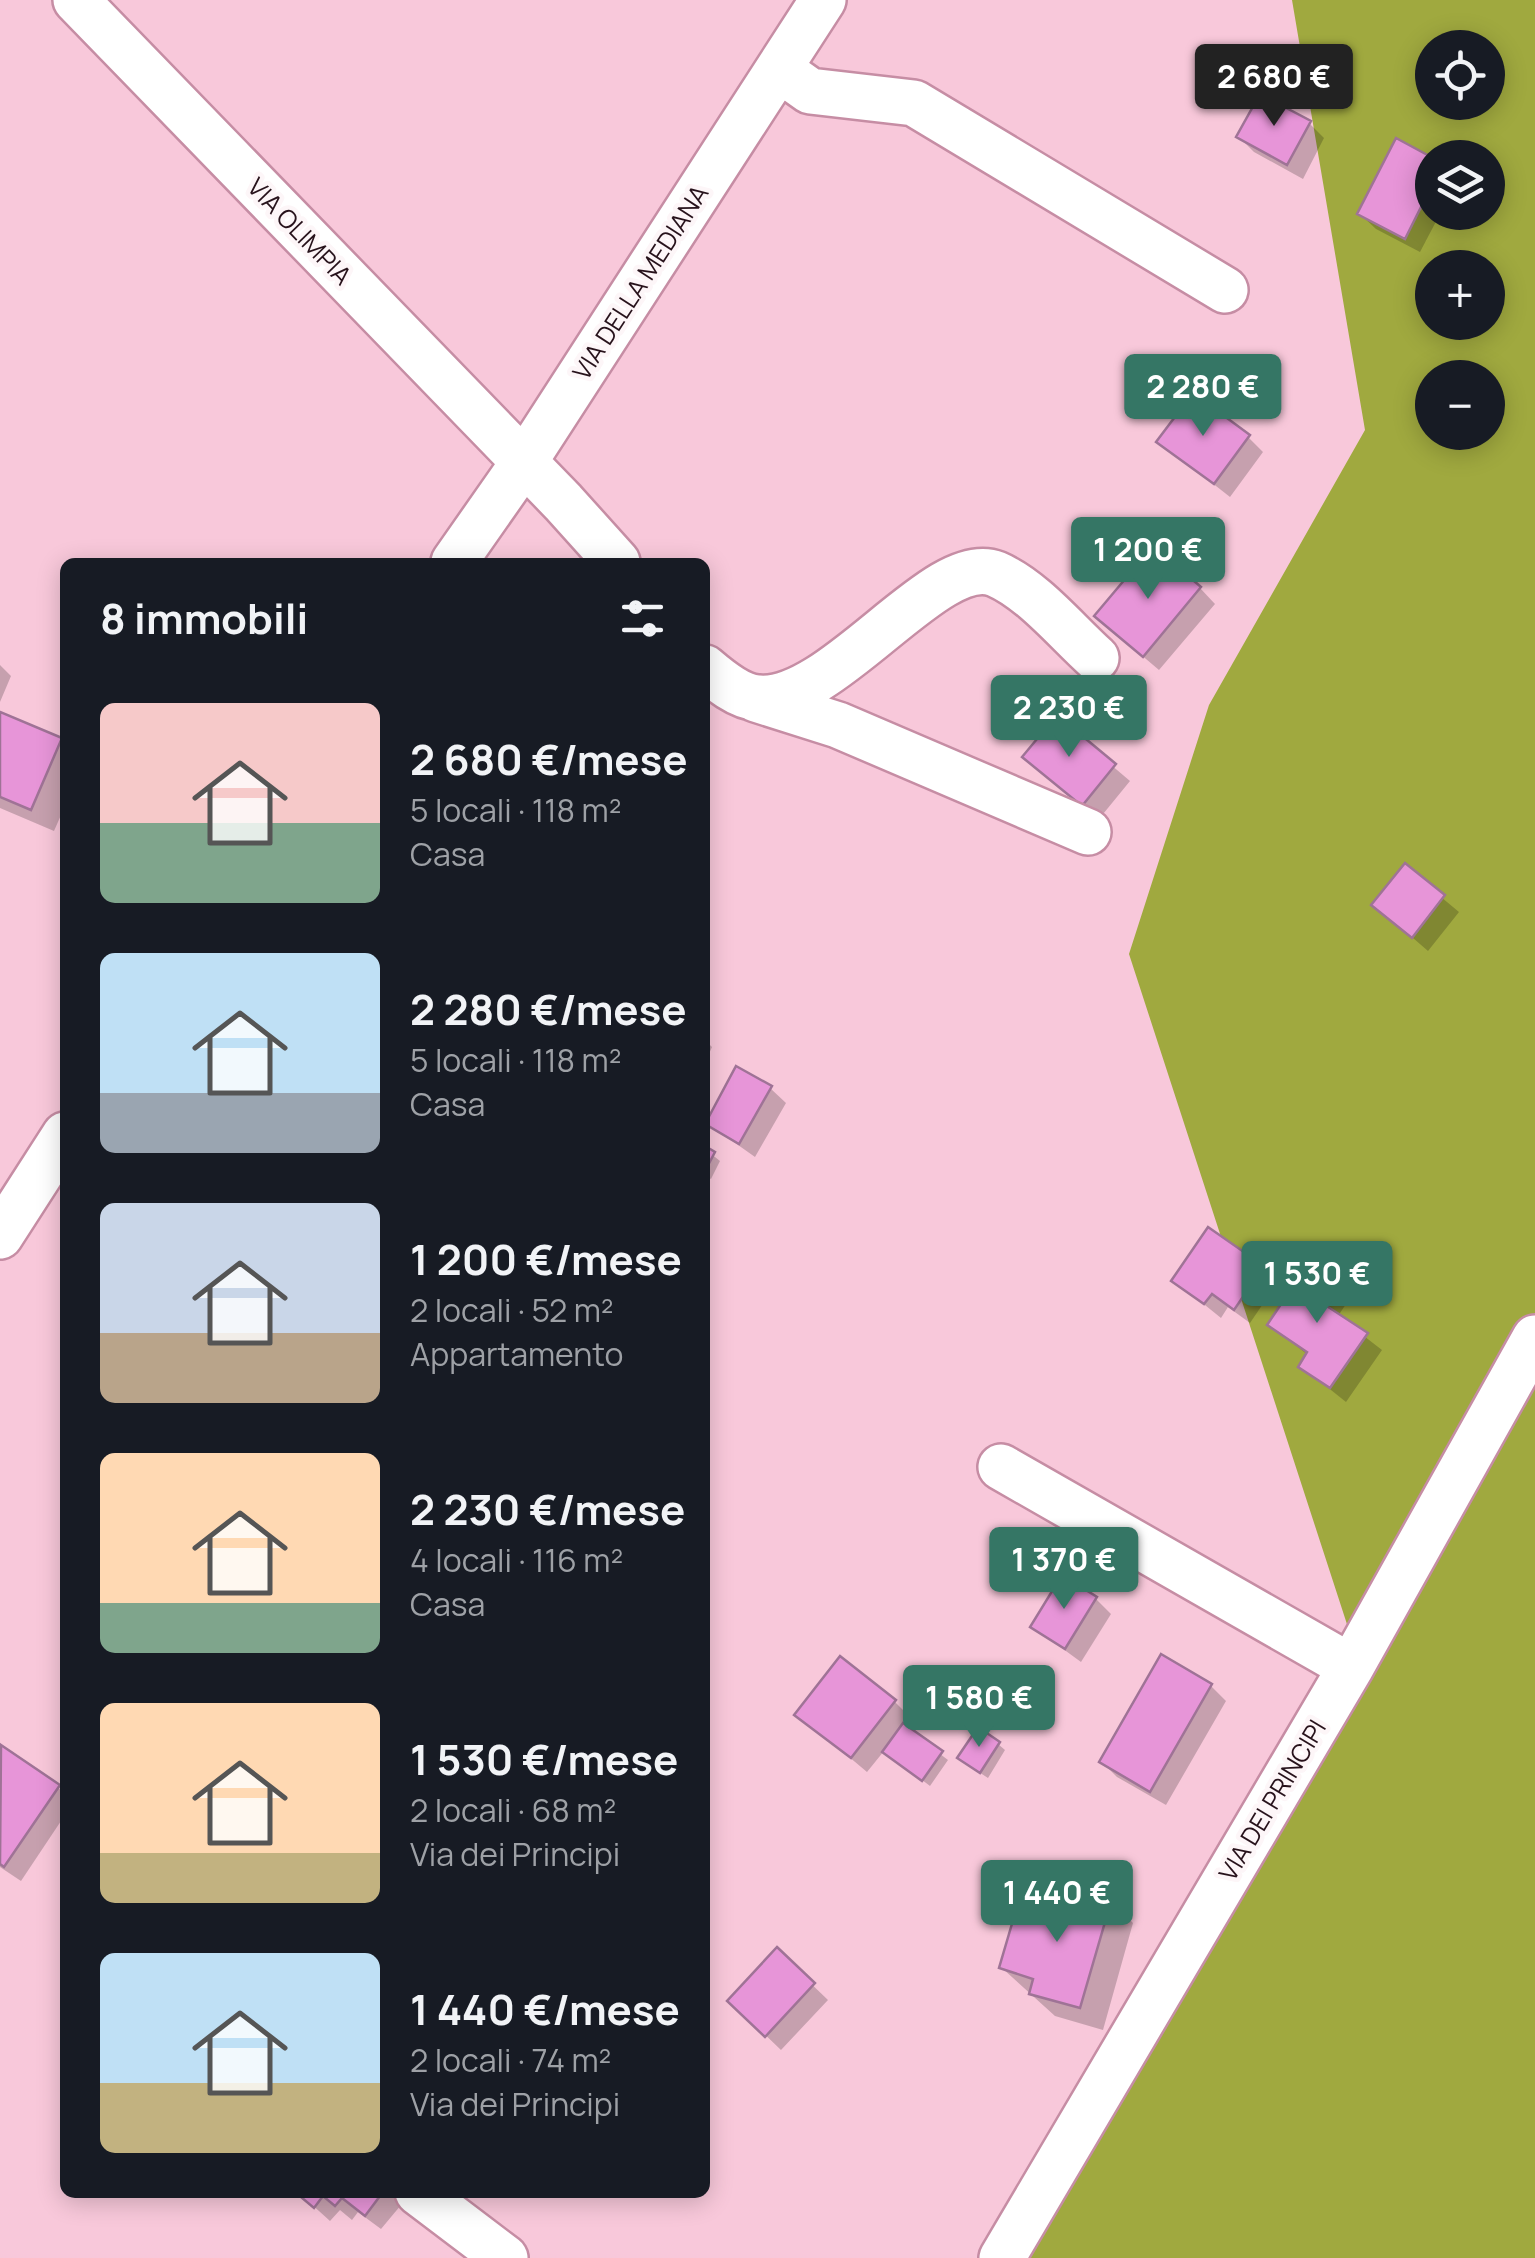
<!DOCTYPE html>
<html lang="it">
<meta charset="utf-8">
<style>
:root{--surface:#171b24;--page:#20242c;--text:#f1f3f6;--muted:#9ea1a6;--accent:#357665}
body{margin:0;font-family:Manrope,sans-serif;background:var(--page);color:var(--text);height:100vh;display:flex;flex-direction:column;font-size:38px;white-space:nowrap}
*{box-sizing:border-box;margin:0}
p{font-size:32px;color:var(--muted)}
.icon{flex:none;width:55px;height:55px;fill:none;stroke:currentColor;stroke-width:2;stroke-linecap:round;stroke-linejoin:round}
.map{position:relative;flex:1;overflow:hidden}
.sheet{position:absolute;left:60px;top:558px;width:650px;height:1640px;display:flex;flex-direction:column;background:var(--surface);border-radius:15px;box-shadow:0 5px 25px #0003}
.sheet>*{flex:none}
.buttons{position:absolute;left:1415px;top:30px;display:grid;gap:20px}
.buttons a{display:grid;place-items:center;width:90px;height:90px;border-radius:50%;background:var(--surface);box-shadow:0 5px 25px #0003;font-size:50px}
.price{position:absolute;translate:-50% -85px;padding:0 22px;border-radius:10px;background:var(--accent);color:#fff;font-size:32px;line-height:65px;filter:drop-shadow(0 2px 5px #0008)}
.price::after{content:'';position:absolute;left:50%;top:60px;width:30px;height:22px;margin-left:-15px;background:inherit;clip-path:polygon(0 0,100% 0,50% 100%)}
.price.active{background:#222;color:#fff}
ul{padding:0;list-style:none}
li{display:flex;align-items:center;gap:30px;height:250px;padding:0 40px}
li span{display:grid;place-items:center;flex:none;width:280px;height:200px;border-radius:15px;color:#555}
li>.icon{margin-inline-start:auto}
span .icon{width:120px;height:120px;fill:#fffc;stroke-width:1}
li b{font-size:42px}
h2{display:flex;justify-content:space-between;align-items:center;height:120px;padding:0 40px;font-size:42px}
.map>svg:first-child{display:block}
.forest{fill:#a0a93f;fill-rule:evenodd}
.shadow{fill:#0003}
.building{fill:#e795d8;stroke:#9f7396;stroke-width:2.5}
.lines{fill:none;stroke-linecap:round;stroke-linejoin:round}
.minor-casing{stroke:#c68da4;stroke-width:50}
.minor{stroke:#fff;stroke-width:45}
.labels{text-anchor:middle;dominant-baseline:central;stroke-width:9;stroke-linejoin:round;paint-order:stroke}
.street-label{font-size:25px;fill:#27121b;stroke:#fdf6f8}
</style>
<div class="map">
<svg width="1535" height="2258" viewBox="0 0 1535 2258">
<rect width="100%" height="100%" fill="#f8c8da"/>
<path class="forest" d="M1292 0H1535V2258H1002L1357 1655 1129 954 1209 705 1365 430ZM1432 48H1488V102H1432ZM1432 158H1488V212H1432ZM1432 268H1488V322H1432ZM1432 378H1488V432H1432Z"/>
<path class="shadow" d="M1309 123 1324 138 1303 179 1254 152 1239 137Z
M1432 160V212H1441L1420 252 1376 229 1360 214Z
M1248 437 1263 452 1230 497 1160 442Z
M1200 588 1215 604 1159 670 1113 631Z
M0 665 11 676 0 702Z
M0 715 65 745V806L54 831 0 808Z
M1057 719 1130 781 1099 819 1026 757Z
M1405 867 1459 912 1428 951 1375 905Z
M705 1040 712 1047 705 1063Z
M770 1088 786 1103 755 1157 707 1123Z
M705 1149 720 1161 711 1179 705 1176Z
M1312 1264 1352 1295 1338 1316 1382 1350 1346 1402 1301 1366 1308 1355 1270 1325Z
M1262 1268 1277 1283 1250 1323 1228 1307 1221 1318 1174 1280Z
M1096 1599 1111 1614 1081 1662 1033 1627Z
M840 1659 895 1702 910 1717 903 1726 948 1760 930 1786 884 1751 867 1772 798 1714Z
M1211 1686 1226 1701 1166 1805 1117 1777 1102 1762Z
M998 1744 1005 1750 988 1778 968 1765Z
M2 1748 65 1793V1815L21 1881 0 1867Z
M1110 1900 1133 1923 1103 2030 1055 2016 1002 1968 1043 1910 1087 1907Z
M777 1951 828 2000 781 2050 730 2001Z
M298 2192H389L401 2205 381 2229 358 2212 352 2220 340 2210 330 2221Z"/>
<path class="building" d="M1260 94 1311 121 1287 165 1236 137Z
M1396 138 1433 158 1432 185 1405 239 1357 214Z
M1193 393 1250 435 1214 484 1156 442Z
M1153 546 1201 587 1143 657 1094 616Z
M0 712 62 738 31 810 0 797Z
M1057 715 1116 764 1082 806 1022 757Z
M1405 863 1445 895 1412 938 1371 905Z
M736 1066 772 1086 739 1144 705 1124Z
M705 1146 715 1152 705 1171Z
M1208 1227 1264 1266 1234 1310 1212 1294 1204 1304 1171 1281Z
M1311 1260 1338 1278 1322 1303 1368 1333 1330 1388 1298 1367 1307 1352 1267 1325Z
M1062 1575 1097 1597 1065 1649 1030 1627Z
M1161 1654 1212 1684 1150 1792 1099 1762Z
M840 1656 896 1700 851 1758 794 1715Z
M903 1723 943 1751 922 1781 882 1752Z
M978 1727 1000 1742 980 1773 957 1758Z
M1 1745 60 1785 4 1867 0 1864Z
M1089 1891 1112 1898 1080 2008 1029 1994 1033 1979 999 1968 1019 1900 1042 1907 1046 1892 1086 1904Z
M777 1947 815 1983 765 2037 727 2001Z
M295 2192H383L365 2216 342 2198 335 2206 323 2196 314 2208Z"/>
<g class="lines">
<defs>
<path id="minor" d="M76 0 563 502 617 562
M779 69 810 91 914 103 1225 290
M454 562 524 462 823 0
M705 668C719 680 739 697 758 698 834 705 936 550 996 574 1033 590 1066 631 1096 658
M756 699 838 725 1088 832
M0 1236 65 1135
M1001 1467 1351 1667
M418 2192 505 2258
M1002 2258 1351 1667 1535 1338"/>
</defs>
<use href="#minor" class="minor-casing"/>
<use href="#minor" class="minor"/>
</g>
<g class="labels">
<g class="street-label">
<text transform="translate(300 231) rotate(46)">VIA OLIMPIA</text>
<text transform="translate(640 282) rotate(-57)">VIA DELLA MEDIANA</text>
<text transform="translate(1272 1800) rotate(-59)">VIA DEI PRINCIPI</text>
</g>
</g>
</svg>
<div class="buttons">
<a><svg class="icon" aria-label="locate" viewBox="0 0 24 24"><circle cx="12" cy="12" r="6"/><path d="M12 2v4M12 18v4M2 12h4M18 12h4"/></svg></a>
<a><svg class="icon" aria-label="layers" viewBox="0 0 24 24"><path d="M12 4l9 5-9 5-9-5zM3 14l9 5 9-5"/></svg></a>
<a>+</a>
<a>−</a>
</div>
<b class="price active" style="left:1274px;top:129px">2 680 €</b>
<b class="price" style="left:1203px;top:439px">2 280 €</b>
<b class="price" style="left:1148px;top:602px">1 200 €</b>
<b class="price" style="left:1069px;top:760px">2 230 €</b>
<b class="price" style="left:1317px;top:1326px">1 530 €</b>
<b class="price" style="left:1064px;top:1612px">1 370 €</b>
<b class="price" style="left:979px;top:1750px">1 580 €</b>
<b class="price" style="left:1057px;top:1945px">1 440 €</b>
<section class="sheet">
<h2>8 immobili<svg class="icon" aria-label="filters" viewBox="0 0 24 24"><path d="M4 7h16M4 17h16"/><circle cx="9" cy="7" r="2"/><circle cx="15" cy="17" r="2"/></svg></h2>
<ul>
<li><span style="background:linear-gradient(#f6c9c9 60%,#7fa58c 0)"><svg class="icon" aria-label="home" viewBox="0 0 24 24"><path d="M3 11l9-7 9 7M6 9v11h12V9"/></svg></span><div><b>2 680 €/mese</b><p>5 locali · 118 m²</p><p>Casa</p></div></li>
<li><span style="background:linear-gradient(#bfe0f5 70%,#9aa5b1 0)"><svg class="icon" aria-label="home" viewBox="0 0 24 24"><path d="M3 11l9-7 9 7M6 9v11h12V9"/></svg></span><div><b>2 280 €/mese</b><p>5 locali · 118 m²</p><p>Casa</p></div></li>
<li><span style="background:linear-gradient(#c9d6e8 65%,#b9a48a 0)"><svg class="icon" aria-label="home" viewBox="0 0 24 24"><path d="M3 11l9-7 9 7M6 9v11h12V9"/></svg></span><div><b>1 200 €/mese</b><p>2 locali · 52 m²</p><p>Appartamento</p></div></li>
<li><span style="background:linear-gradient(#ffd9b3 75%,#7fa58c 0)"><svg class="icon" aria-label="home" viewBox="0 0 24 24"><path d="M3 11l9-7 9 7M6 9v11h12V9"/></svg></span><div><b>2 230 €/mese</b><p>4 locali · 116 m²</p><p>Casa</p></div></li>
<li><span style="background:linear-gradient(#ffd9b3 75%,#c2b280 0)"><svg class="icon" aria-label="home" viewBox="0 0 24 24"><path d="M3 11l9-7 9 7M6 9v11h12V9"/></svg></span><div><b>1 530 €/mese</b><p>2 locali · 68 m²</p><p>Via dei Principi</p></div></li>
<li><span style="background:linear-gradient(#bfe0f5 65%,#c2b280 0)"><svg class="icon" aria-label="home" viewBox="0 0 24 24"><path d="M3 11l9-7 9 7M6 9v11h12V9"/></svg></span><div><b>1 440 €/mese</b><p>2 locali · 74 m²</p><p>Via dei Principi</p></div></li>
</ul>
</section>
</div>
